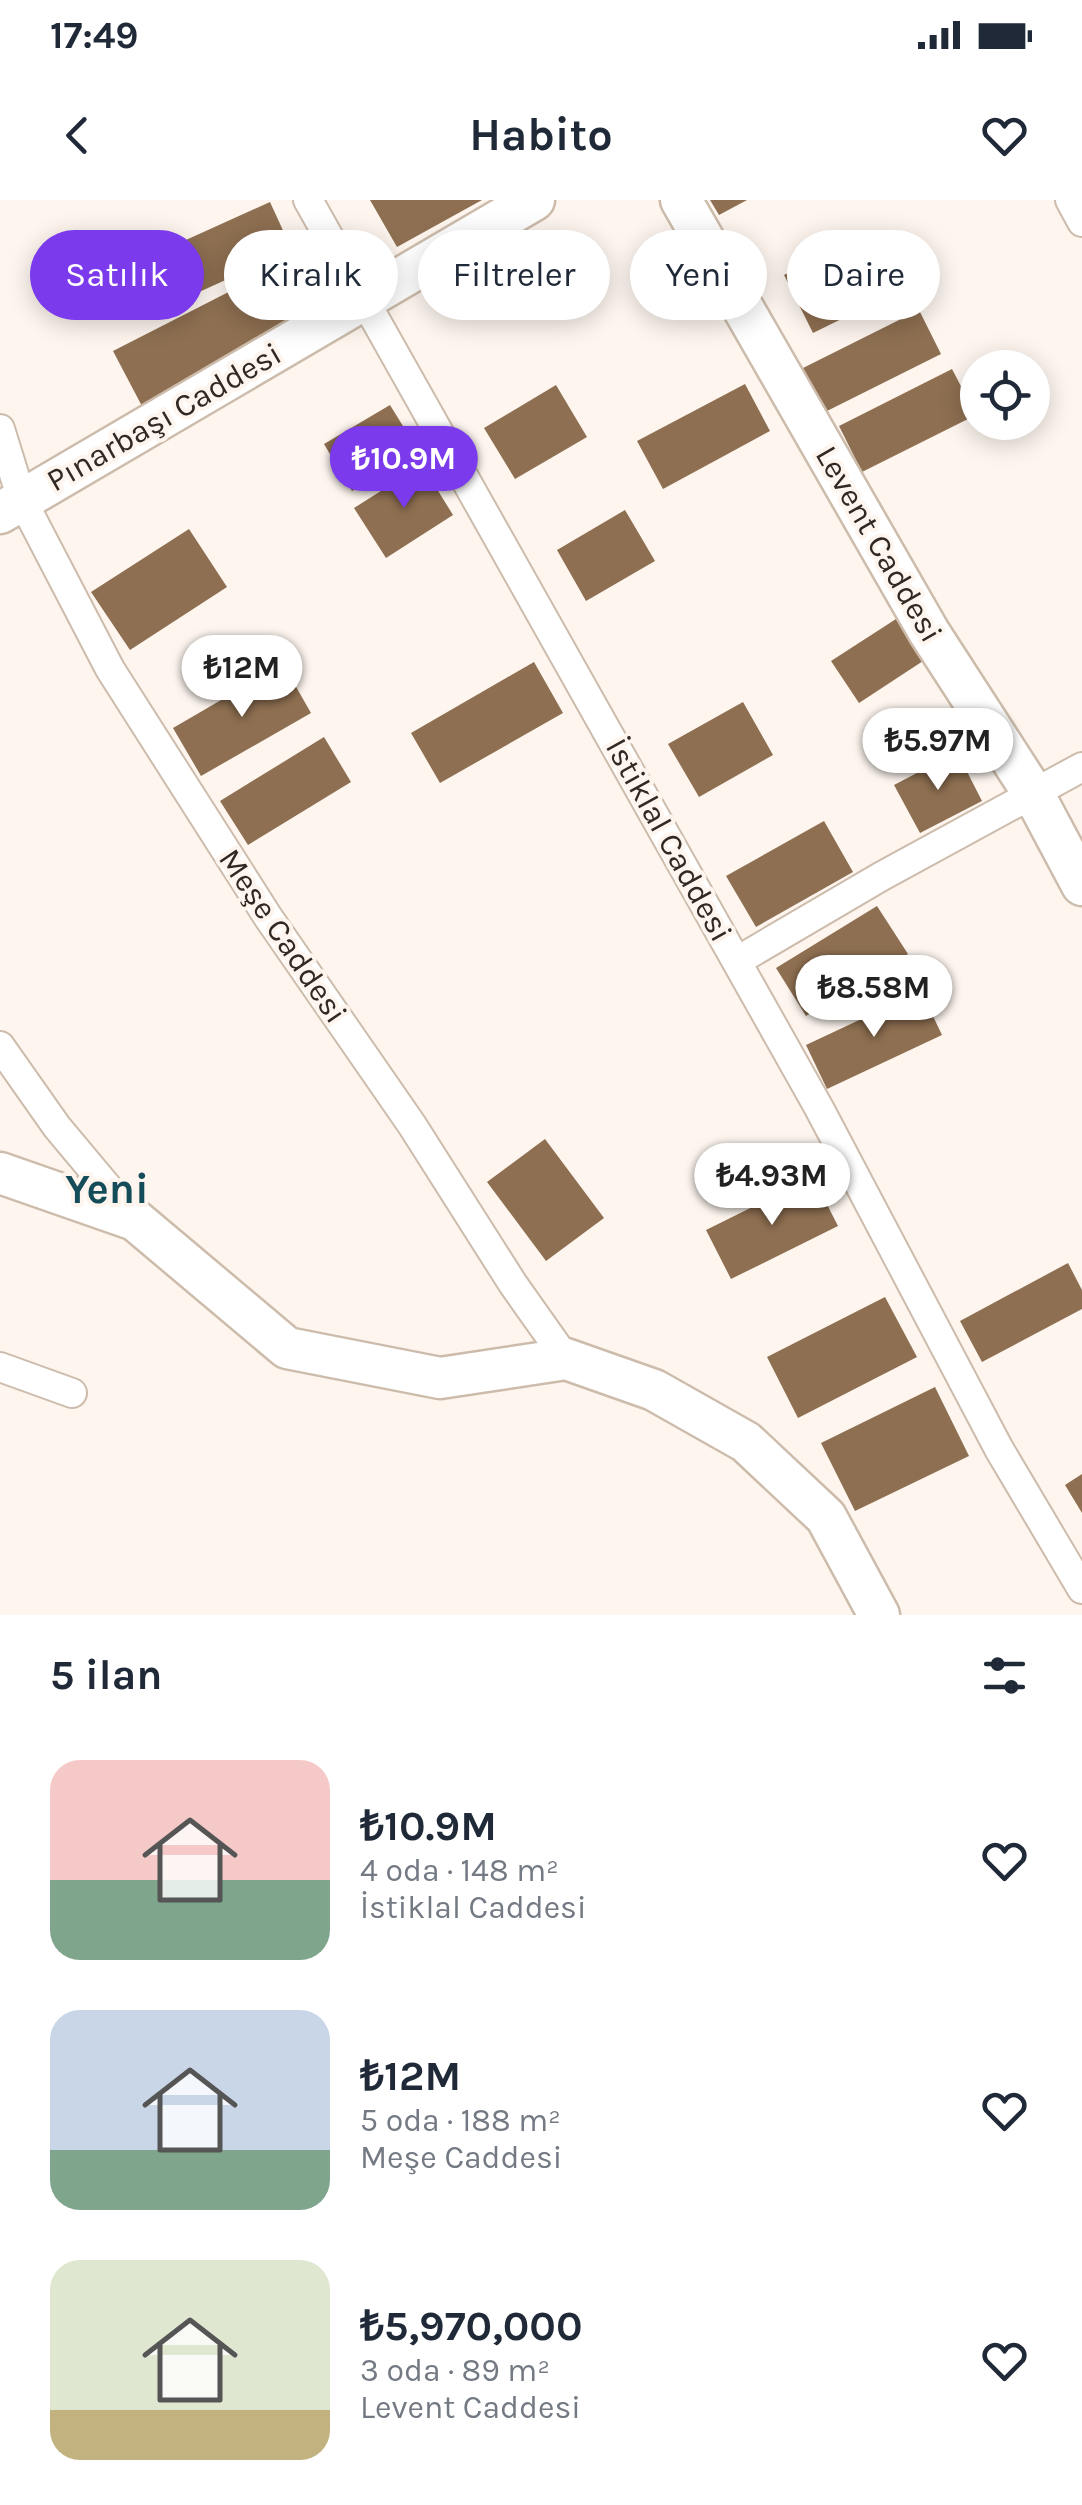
<!DOCTYPE html>
<html lang="tr">
<meta charset="utf-8">
<style>
:root{--surface:#fff;--page:#f2f2f3;--text:#1f2937;--muted:#747a83;--accent:#7c3aed}
body{margin:0;font-family:Karla,sans-serif;background:var(--page);color:var(--text);height:100vh;display:flex;flex-direction:column;font-size:38px;white-space:nowrap}
*{box-sizing:border-box;margin:0}
p{font-size:32px;color:var(--muted)}
.icon{flex:none;width:55px;height:55px;fill:none;stroke:currentColor;stroke-width:2;stroke-linecap:round;stroke-linejoin:round}
.map{position:relative;height:1415px;overflow:hidden}
.panel{display:flex;flex-direction:column;background:var(--surface);flex:1}
.panel>*{flex:none}
.guide{position:absolute;left:30px;top:30px;width:1022px;height:90px;display:flex;gap:20px}
.tools{position:absolute;left:960px;top:150px;display:grid;gap:20px}
.tools a{display:grid;place-items:center;width:90px;height:90px;border-radius:50%;background:var(--surface);box-shadow:0 5px 25px #0003;font-size:50px}
.price{position:absolute;translate:-50% -85px;padding:0 22px;border-radius:35px;background:#fff;color:#222;font-size:32px;line-height:65px;filter:drop-shadow(0 2px 5px #0008)}
.price::after{content:'';position:absolute;left:50%;top:60px;width:30px;height:22px;margin-left:-15px;background:inherit;clip-path:polygon(0 0,100% 0,50% 100%)}
.price.selected{background:var(--accent);color:#fff}
ul{padding:0;list-style:none}
li{display:flex;align-items:center;gap:30px;height:250px;padding:0 50px}
li span{display:grid;place-items:center;flex:none;width:280px;height:200px;border-radius:30px;color:#555}
li>.icon{margin-inline-start:auto}
span .icon{width:120px;height:120px;fill:#fffc;stroke-width:1}
li b{font-size:42px}
h2{display:flex;justify-content:space-between;align-items:center;height:120px;padding:0 50px;font-size:42px}
.pill{padding:0 35px;border-radius:45px;background:var(--surface);box-shadow:0 5px 25px #0003;font-size:35px;line-height:90px}
.pill.selected{background:var(--accent);color:#fff}
.status{display:flex;justify-content:space-between;align-items:center;height:70px;padding:0 50px;background:var(--surface);direction:ltr}
.status svg{height:28px;fill:currentColor}
header{display:flex;justify-content:space-between;align-items:center;height:130px;padding:0 50px;background:var(--surface);font-size:45px;font-weight:700}
.map>svg:first-child{display:block}
.building{fill:#8e6f51}
.lines{fill:none;stroke-linecap:round;stroke-linejoin:round}
.street-casing{stroke:#cdbcab;stroke-width:32}
.secondary-casing{stroke:#cdbcab;stroke-width:45}
.street{stroke:#fff;stroke-width:28}
.secondary{stroke:#fff;stroke-width:40}
.labels{text-anchor:middle;dominant-baseline:central;stroke-width:8;stroke-linejoin:round;paint-order:stroke}
.street-label{font-size:32px;fill:#302923;stroke:#fdf5ee}
.district-label{font-size:42px;font-weight:bold;fill:#144d59;stroke:#fdf5ee}
</style>
<div class="status"><b>17:49</b><svg viewBox="0 0 49 12"><path d="M0 12V9h3v3zM5 12V6h3v6zM10 12V3h3v9zM15 12V0h3v12zM26 1h20v11H26zM47 4h2v5h-2z"/></svg></div>
<header><svg class="icon" aria-label="back" viewBox="0 0 24 24"><path d="M15 5l-7 7 7 7"/></svg>Habito<svg class="icon" aria-label="heart" viewBox="0 0 24 24"><path d="M12 20l-8-8c-3-5 5-10 8-4 3-6 11-1 8 4z"/></svg></header>
<div class="map">
<svg width="1082" height="1415" viewBox="0 0 1082 1415">
<rect width="100%" height="100%" fill="#fdf5ee"/>
<path class="building" d="M370 0H482L397 47Z
M710 0H747L719 15Z
M270 2 292 50 146 116 124 68Z
M843 46 872 104 813 133 784 75Z
M299 56 330 115 144 210 113 151Z
M919 110 941 154 825 212 803 168Z
M952 169 976 215 862 272 839 226Z
M745 184 770 231 663 289 637 241Z
M556 185 587 237 515 279 484 228Z
M390 205 419 252 352 291 324 244Z
M422 265 453 315 386 358 354 308Z
M625 310 655 361 586 401 557 350Z
M189 329 227 387 130 450 91 392Z
M896 419 923 461 859 503 831 461Z
M534 462 563 513 440 583 411 533Z
M283 464 311 513 201 576 173 528Z
M743 502 773 555 699 597 668 544Z
M324 537 351 582 248 645 220 601Z
M957 552 982 601 920 633 894 585Z
M824 621 853 672 756 727 726 676Z
M877 706 908 754 806 816 776 768Z
M921 791 942 835 827 889 806 845Z
M545 939 604 1018 546 1061 487 982Z
M813 977 838 1026 731 1079 706 1030Z
M1068 1063 1082 1090V1109L982 1162 960 1121Z
M885 1097 917 1157 798 1218 767 1157Z
M935 1187 969 1256 855 1311 821 1243Z
M1082 1274V1313L1065 1285Z"/>
<g class="lines">
<defs>
<path id="street" d="M308 0 819 908 999 1249 1082 1389
M1070 0 1082 22
M0 229 22 300 110 469 268 717 412 925 513 1084 566 1159
M737 761 882 676 1082 567
M0 846 57 927 134 1019
M0 1167 72 1193"/>
<path id="secondary" d="M681 0 929 432 1033 593 1082 685
M0 313 534 0
M0 973 135 1020 287 1148 440 1178 566 1159 654 1190 746 1242 826 1317 879 1415"/>
</defs>
<use href="#street" class="street-casing"/>
<use href="#secondary" class="secondary-casing"/>
<use href="#street" class="street"/>
<use href="#secondary" class="secondary"/>
</g>
<g class="labels">
<g class="street-label">
<text transform="translate(164 217) rotate(-30)">Pınarbaşı Caddesi</text>
<text transform="translate(879 344) rotate(60)">Levent Caddesi</text>
<text transform="translate(669 640) rotate(61)">İstiklal Caddesi</text>
<text transform="translate(283 736) rotate(56)">Meşe Caddesi</text>
</g>
<g class="district-label">
<text x="107" y="989">Yeni</text>
</g>
</g>
</svg>
<div class="tools">
<a><svg class="icon" aria-label="locate" viewBox="0 0 24 24"><circle cx="12" cy="12" r="6"/><path d="M12 2v4M12 18v4M2 12h4M18 12h4"/></svg></a>
</div>
<b class="price selected" style="left:404px;top:311px">₺10.9M</b>
<b class="price" style="left:242px;top:520px">₺12M</b>
<b class="price" style="left:938px;top:593px">₺5.97M</b>
<b class="price" style="left:874px;top:840px">₺8.58M</b>
<b class="price" style="left:772px;top:1028px">₺4.93M</b>
<div class="guide">
<a class="pill selected">Satılık</a>
<a class="pill">Kiralık</a>
<a class="pill">Filtreler</a>
<a class="pill">Yeni</a>
<a class="pill">Daire</a>
</div>
</div>
<section class="panel">
<h2>5 ilan<svg class="icon" aria-label="filters" viewBox="0 0 24 24"><path d="M4 7h16M4 17h16"/><circle cx="9" cy="7" r="2"/><circle cx="15" cy="17" r="2"/></svg></h2>
<ul>
<li><span style="background:linear-gradient(#f6c9c9 60%,#7fa58c 0)"><svg class="icon" aria-label="home" viewBox="0 0 24 24"><path d="M3 11l9-7 9 7M6 9v11h12V9"/></svg></span><div><b>₺10.9M</b><p>4 oda · 148 m²</p><p>İstiklal Caddesi</p></div><svg class="icon" aria-label="heart" viewBox="0 0 24 24"><path d="M12 20l-8-8c-3-5 5-10 8-4 3-6 11-1 8 4z"/></svg></li>
<li><span style="background:linear-gradient(#c9d6e8 70%,#7fa58c 0)"><svg class="icon" aria-label="home" viewBox="0 0 24 24"><path d="M3 11l9-7 9 7M6 9v11h12V9"/></svg></span><div><b>₺12M</b><p>5 oda · 188 m²</p><p>Meşe Caddesi</p></div><svg class="icon" aria-label="heart" viewBox="0 0 24 24"><path d="M12 20l-8-8c-3-5 5-10 8-4 3-6 11-1 8 4z"/></svg></li>
<li><span style="background:linear-gradient(#dfe7d0 75%,#c2b280 0)"><svg class="icon" aria-label="home" viewBox="0 0 24 24"><path d="M3 11l9-7 9 7M6 9v11h12V9"/></svg></span><div><b>₺5,970,000</b><p>3 oda · 89 m²</p><p>Levent Caddesi</p></div><svg class="icon" aria-label="heart" viewBox="0 0 24 24"><path d="M12 20l-8-8c-3-5 5-10 8-4 3-6 11-1 8 4z"/></svg></li>
</ul>
</section>
